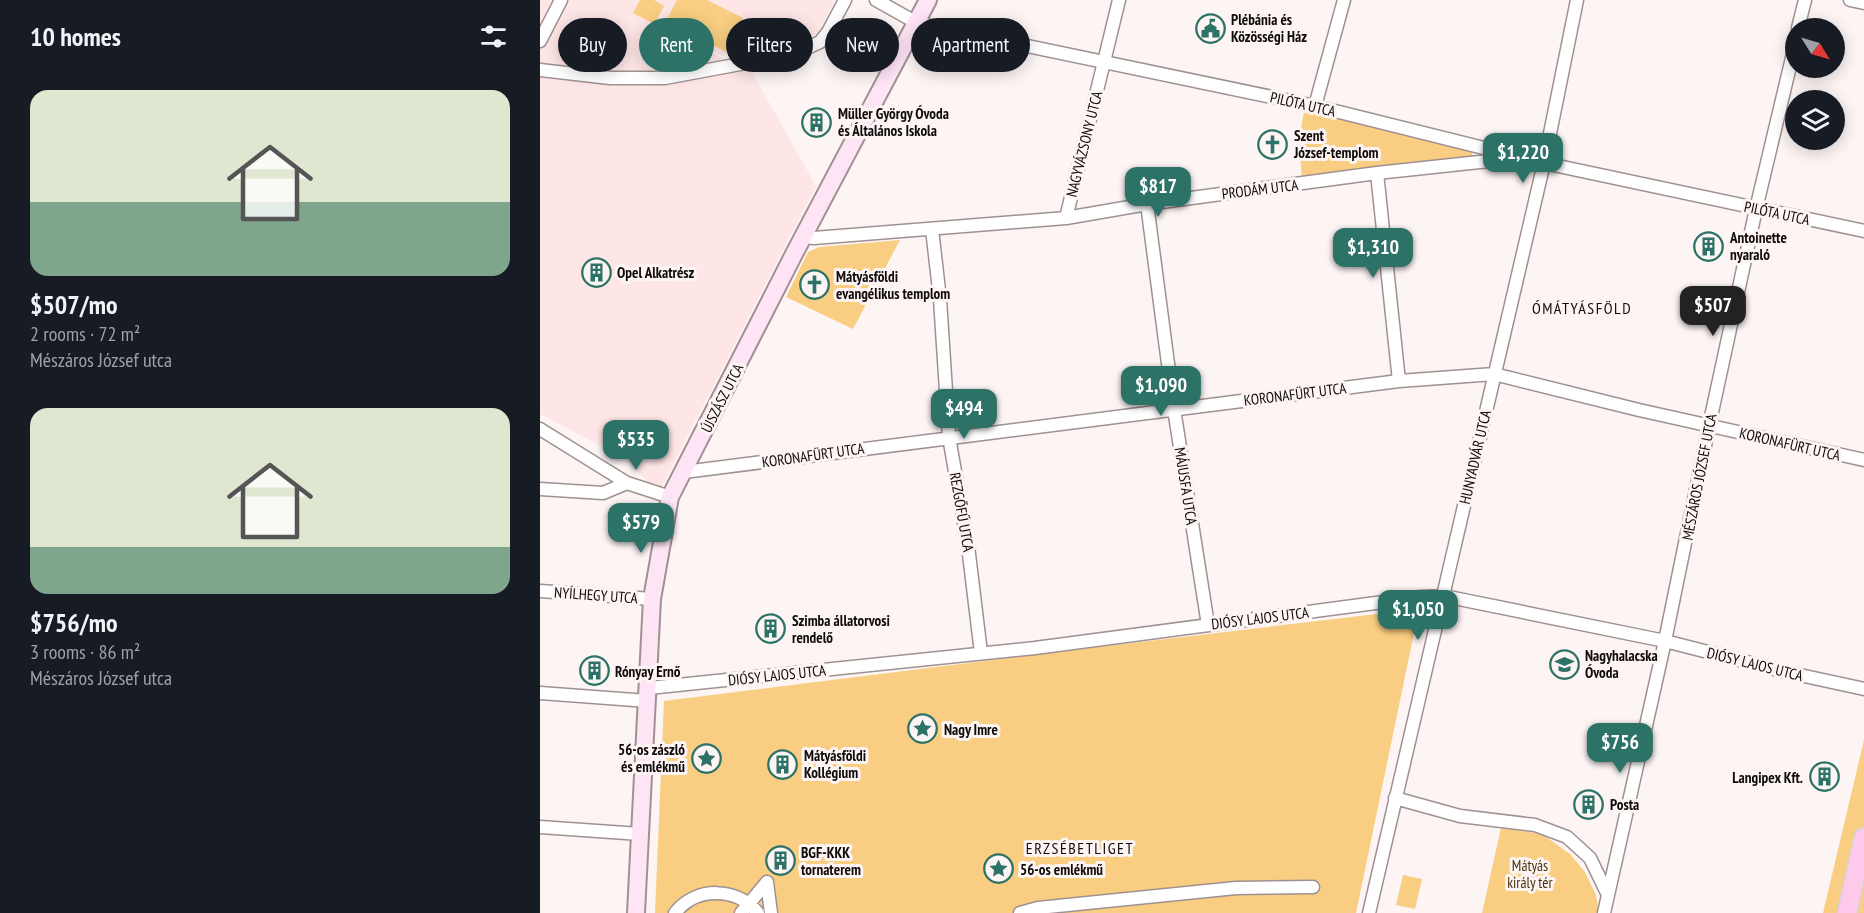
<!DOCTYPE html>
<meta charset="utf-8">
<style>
:root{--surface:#171b24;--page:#242831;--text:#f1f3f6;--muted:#9ea1a6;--accent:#2d7266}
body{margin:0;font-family:"PT Sans Narrow",sans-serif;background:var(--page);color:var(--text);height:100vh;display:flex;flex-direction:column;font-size:22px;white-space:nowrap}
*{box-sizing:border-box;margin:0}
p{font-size:20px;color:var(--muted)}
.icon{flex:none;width:33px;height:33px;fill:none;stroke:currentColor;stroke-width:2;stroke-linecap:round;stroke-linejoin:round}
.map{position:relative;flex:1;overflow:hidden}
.sheet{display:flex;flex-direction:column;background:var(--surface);width:540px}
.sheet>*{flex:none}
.top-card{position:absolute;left:18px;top:18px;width:570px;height:54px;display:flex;gap:12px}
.needle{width:39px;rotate:127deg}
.fabs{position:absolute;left:1245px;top:18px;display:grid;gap:12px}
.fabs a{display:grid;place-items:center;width:60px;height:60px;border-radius:50%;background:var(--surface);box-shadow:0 3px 15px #0003;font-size:30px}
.price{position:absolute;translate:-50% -51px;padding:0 14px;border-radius:12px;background:var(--accent);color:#fff;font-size:20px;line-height:39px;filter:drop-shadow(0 2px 3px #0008)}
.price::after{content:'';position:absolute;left:50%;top:36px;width:18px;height:14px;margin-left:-9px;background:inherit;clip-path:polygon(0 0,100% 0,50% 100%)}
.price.current{background:#222;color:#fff}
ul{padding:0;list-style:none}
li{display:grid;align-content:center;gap:12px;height:318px;padding:0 30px}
li span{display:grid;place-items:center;height:186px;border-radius:18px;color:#555}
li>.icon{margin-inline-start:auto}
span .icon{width:108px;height:108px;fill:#fffc;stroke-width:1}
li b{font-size:26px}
h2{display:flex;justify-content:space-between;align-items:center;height:72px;padding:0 30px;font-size:26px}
.pill{padding:0 21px;border-radius:27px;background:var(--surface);box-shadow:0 3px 15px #0003;font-size:21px;line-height:54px}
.pill.current{background:var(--accent);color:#fff}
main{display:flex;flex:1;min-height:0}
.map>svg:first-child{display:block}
.built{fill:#fee5e6}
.green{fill:#f9ce82}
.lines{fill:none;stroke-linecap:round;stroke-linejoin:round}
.street-casing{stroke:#9f9191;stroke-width:15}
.secondary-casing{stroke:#9f9191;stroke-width:20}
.primary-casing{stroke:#d4d3d3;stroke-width:21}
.street{stroke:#fff;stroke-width:12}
.secondary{stroke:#ffe4f6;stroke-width:16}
.primary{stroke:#ffc9ec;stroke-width:18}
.labels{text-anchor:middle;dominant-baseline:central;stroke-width:6;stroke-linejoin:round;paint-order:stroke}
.poi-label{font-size:15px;font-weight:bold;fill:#100b0b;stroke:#fdf4f4;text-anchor:start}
.street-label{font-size:15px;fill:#100b0b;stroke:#fdf4f4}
.park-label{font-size:15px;fill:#47330e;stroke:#fdf4f4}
.neighbourhood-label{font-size:16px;letter-spacing:1.5px;fill:#100b0b;stroke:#fdf4f4}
</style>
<main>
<section class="sheet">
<h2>10 homes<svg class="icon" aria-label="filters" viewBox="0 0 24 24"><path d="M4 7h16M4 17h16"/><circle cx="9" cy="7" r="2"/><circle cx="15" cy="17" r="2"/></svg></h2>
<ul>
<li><span style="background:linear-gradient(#dfe7d0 60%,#7fa58c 0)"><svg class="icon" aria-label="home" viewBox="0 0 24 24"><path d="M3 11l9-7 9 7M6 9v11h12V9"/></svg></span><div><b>$507/mo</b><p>2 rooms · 72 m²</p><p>Mészáros József utca</p></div></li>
<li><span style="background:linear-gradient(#dfe7d0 75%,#7fa58c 0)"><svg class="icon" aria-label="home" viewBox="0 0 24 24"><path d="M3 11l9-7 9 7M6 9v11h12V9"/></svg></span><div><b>$756/mo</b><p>3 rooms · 86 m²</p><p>Mészáros József utca</p></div></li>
</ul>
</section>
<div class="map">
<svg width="1324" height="913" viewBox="0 0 1324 913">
<rect width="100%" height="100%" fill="#fdf4f4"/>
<path class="built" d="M0 0H295L278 32 271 37 182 56 118 23 129 1 116 24 213 74 276 186 119 492 82 457 0 414Z"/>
<path class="green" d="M100 0H114L124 6 114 24 93 13Z
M137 0H167L203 18 186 52 126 21Z
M765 105 933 148 931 161 762 183 759 141Z
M360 240 313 329 246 297 268 252 279 247Z
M879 609 816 913H115L124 701 507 653Z
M1324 740V913H1283Z
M961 828 1002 834 1030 854 1045 872 1056 895 1059 913H942Z
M863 875 882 879 875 909 856 905Z"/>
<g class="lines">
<defs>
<path id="street" d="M336 0 377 23 775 106 1004 163 1324 231
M1310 0 1324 3
M1258 28 1265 0
M0 41 21 0
M0 70 70 78H125L211 62 267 48 280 42 288 32 305 0
M775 106 804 0
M837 173 859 381
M607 204 634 409 668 625
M526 218 579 0
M392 229 400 299 409 437 428 546 441 653
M263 237 274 238 526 218 607 204 837 173 949 161 957 152
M0 429 87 483
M144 472 859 381 954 374 1099 410 1324 460
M0 489 63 493 87 483 130 497
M0 591 112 599
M109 688 495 648 881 597 904 596 1125 641 1246 672 1324 689
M0 693 108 701
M855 798 920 816 995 825 1027 837 1050 858 1068 895
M0 827 100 834
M227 882 231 913
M135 913C156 886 197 887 218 913
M201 913 227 882
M480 913 498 908 696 888 773 887
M829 913 1004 163 1037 0
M1064 913 1125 641 1169 426 1216 209 1256 41"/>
<path id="secondary" d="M96 913 112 599 130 497 255 252 388 0"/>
<path id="primary" d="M1307 913 1324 837"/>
</defs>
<use href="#street" class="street-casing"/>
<use href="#secondary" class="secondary-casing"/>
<use href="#primary" class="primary-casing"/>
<use href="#street" class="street"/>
<use href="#secondary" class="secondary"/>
<use href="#primary" class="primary"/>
</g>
<defs>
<symbol id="civic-ring" viewBox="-11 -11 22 22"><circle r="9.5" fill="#fdf4f4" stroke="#2d7266" stroke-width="1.5"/><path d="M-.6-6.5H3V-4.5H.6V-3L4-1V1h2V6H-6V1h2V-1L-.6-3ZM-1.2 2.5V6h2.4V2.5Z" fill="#2d7266"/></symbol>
<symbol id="building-ring" viewBox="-11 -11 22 22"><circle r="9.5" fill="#fdf4f4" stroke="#2d7266" stroke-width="1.5"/><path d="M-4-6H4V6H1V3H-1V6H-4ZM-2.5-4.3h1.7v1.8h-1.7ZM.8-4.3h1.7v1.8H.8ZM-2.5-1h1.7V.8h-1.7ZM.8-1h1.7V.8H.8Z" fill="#2d7266"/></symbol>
<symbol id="church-ring" viewBox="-11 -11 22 22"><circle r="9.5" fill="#fdf4f4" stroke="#2d7266" stroke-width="1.5"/><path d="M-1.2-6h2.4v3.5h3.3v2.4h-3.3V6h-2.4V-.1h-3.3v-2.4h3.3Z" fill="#2d7266"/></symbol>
<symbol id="school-ring" viewBox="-11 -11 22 22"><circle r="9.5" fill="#fdf4f4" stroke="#2d7266" stroke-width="1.5"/><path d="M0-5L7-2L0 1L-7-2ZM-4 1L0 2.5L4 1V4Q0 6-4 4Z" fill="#2d7266"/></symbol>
<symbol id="sight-ring" viewBox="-11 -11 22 22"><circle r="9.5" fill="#fdf4f4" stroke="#2d7266" stroke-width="1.5"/><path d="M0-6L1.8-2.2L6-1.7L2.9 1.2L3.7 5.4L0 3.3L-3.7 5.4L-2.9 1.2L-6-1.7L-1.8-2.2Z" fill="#2d7266"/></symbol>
</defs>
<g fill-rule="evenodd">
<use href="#civic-ring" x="654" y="12" width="33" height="33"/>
<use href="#building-ring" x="260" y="106" width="33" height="33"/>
<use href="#church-ring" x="716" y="128" width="33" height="33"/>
<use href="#building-ring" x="1152" y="230" width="33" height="33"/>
<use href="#building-ring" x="40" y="256" width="33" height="33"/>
<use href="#church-ring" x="258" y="268" width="33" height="33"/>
<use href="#building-ring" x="214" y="612" width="33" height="33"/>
<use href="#school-ring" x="1008" y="648" width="33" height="33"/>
<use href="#building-ring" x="38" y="654" width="33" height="33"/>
<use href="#sight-ring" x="366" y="712" width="33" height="33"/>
<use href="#sight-ring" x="150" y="742" width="33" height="33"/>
<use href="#building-ring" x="226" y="748" width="33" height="33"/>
<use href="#building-ring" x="1268" y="760" width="33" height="33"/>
<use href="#building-ring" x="1032" y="788" width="33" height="33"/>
<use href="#building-ring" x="224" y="844" width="33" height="33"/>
<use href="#sight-ring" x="442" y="852" width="33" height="33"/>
</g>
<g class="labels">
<g class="poi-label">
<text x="691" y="19">Plébánia és<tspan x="691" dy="17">Közösségi Ház</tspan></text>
<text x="298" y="113">Müller György Óvoda<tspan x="298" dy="17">és Általános Iskola</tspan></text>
<text x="754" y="135">Szent<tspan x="754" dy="17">József-templom</tspan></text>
<text x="1190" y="237">Antoinette<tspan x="1190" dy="17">nyaraló</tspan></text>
<text x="77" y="272">Opel Alkatrész</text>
<text x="296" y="276">Mátyásföldi<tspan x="296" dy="17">evangélikus templom</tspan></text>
<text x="252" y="620">Szimba állatorvosi<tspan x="252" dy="17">rendelő</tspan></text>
<text x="1045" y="655">Nagyhalacska<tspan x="1045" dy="17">Óvoda</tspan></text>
<text x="75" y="671">Rónyay Ernő</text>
<text x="404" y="729">Nagy Imre</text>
<text x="145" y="749" text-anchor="end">56-os zászló<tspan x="145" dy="17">és emlékmű</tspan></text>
<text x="264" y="755">Mátyásföldi<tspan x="264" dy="17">Kollégium</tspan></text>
<text x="1263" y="777" text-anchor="end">Langipex Kft.</text>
<text x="1070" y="804">Posta</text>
<text x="261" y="852">BGF-KKK<tspan x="261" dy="17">tornaterem</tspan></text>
<text x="480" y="869">56-os emlékmű</text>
</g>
<g class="street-label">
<text transform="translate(763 104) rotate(13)">PILÓTA UTCA</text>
<text transform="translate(544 144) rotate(-76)">NAGYVÁZSONY UTCA</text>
<text transform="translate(720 189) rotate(-7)">PRODÁM UTCA</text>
<text transform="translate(1237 213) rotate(12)">PILÓTA UTCA</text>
<text transform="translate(755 394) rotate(-7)">KORONAFÜRT UTCA</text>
<text transform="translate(182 398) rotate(-63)">ÚJSZÁSZ UTCA</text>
<text transform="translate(1250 444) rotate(13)">KORONAFÜRT UTCA</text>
<text transform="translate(273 455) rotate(-8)">KORONAFÜRT UTCA</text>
<text transform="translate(935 457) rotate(-77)">HUNYADVÁR UTCA</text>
<text transform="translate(1159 477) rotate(-79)">MÉSZÁROS JÓZSEF UTCA</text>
<text transform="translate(646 486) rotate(81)">MÁJUSFA UTCA</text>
<text transform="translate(422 512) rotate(80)">REZGŐFŰ UTCA</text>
<text transform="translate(56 595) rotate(4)">NYÍLHEGY UTCA</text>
<text transform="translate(720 618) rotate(-7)">DIÓSY LAJOS UTCA</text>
<text transform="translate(1215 664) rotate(14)">DIÓSY LAJOS UTCA</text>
<text transform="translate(237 675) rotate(-6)">DIÓSY LAJOS UTCA</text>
</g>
<g class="park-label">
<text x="990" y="865">Mátyás<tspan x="990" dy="17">király tér</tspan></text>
</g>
<g class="neighbourhood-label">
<text x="1042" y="308">ÓMÁTYÁSFÖLD</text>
<text x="540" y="848">ERZSÉBETLIGET</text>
</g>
</g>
</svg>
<div class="fabs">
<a><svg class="needle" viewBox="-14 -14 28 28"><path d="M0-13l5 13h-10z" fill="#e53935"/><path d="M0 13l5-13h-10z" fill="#9ea1a6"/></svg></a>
<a><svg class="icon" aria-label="layers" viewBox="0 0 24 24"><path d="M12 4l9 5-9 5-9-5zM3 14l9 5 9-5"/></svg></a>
</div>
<b class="price" style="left:983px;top:184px">$1,220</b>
<b class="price" style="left:618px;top:218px">$817</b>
<b class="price" style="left:833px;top:279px">$1,310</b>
<b class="price current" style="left:1173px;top:337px">$507</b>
<b class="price" style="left:621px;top:417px">$1,090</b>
<b class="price" style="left:424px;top:440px">$494</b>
<b class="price" style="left:96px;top:471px">$535</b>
<b class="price" style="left:101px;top:554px">$579</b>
<b class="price" style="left:878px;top:641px">$1,050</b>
<b class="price" style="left:1080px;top:774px">$756</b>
<div class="top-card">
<a class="pill">Buy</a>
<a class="pill current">Rent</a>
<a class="pill">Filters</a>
<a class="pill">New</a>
<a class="pill">Apartment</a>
</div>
</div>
</main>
